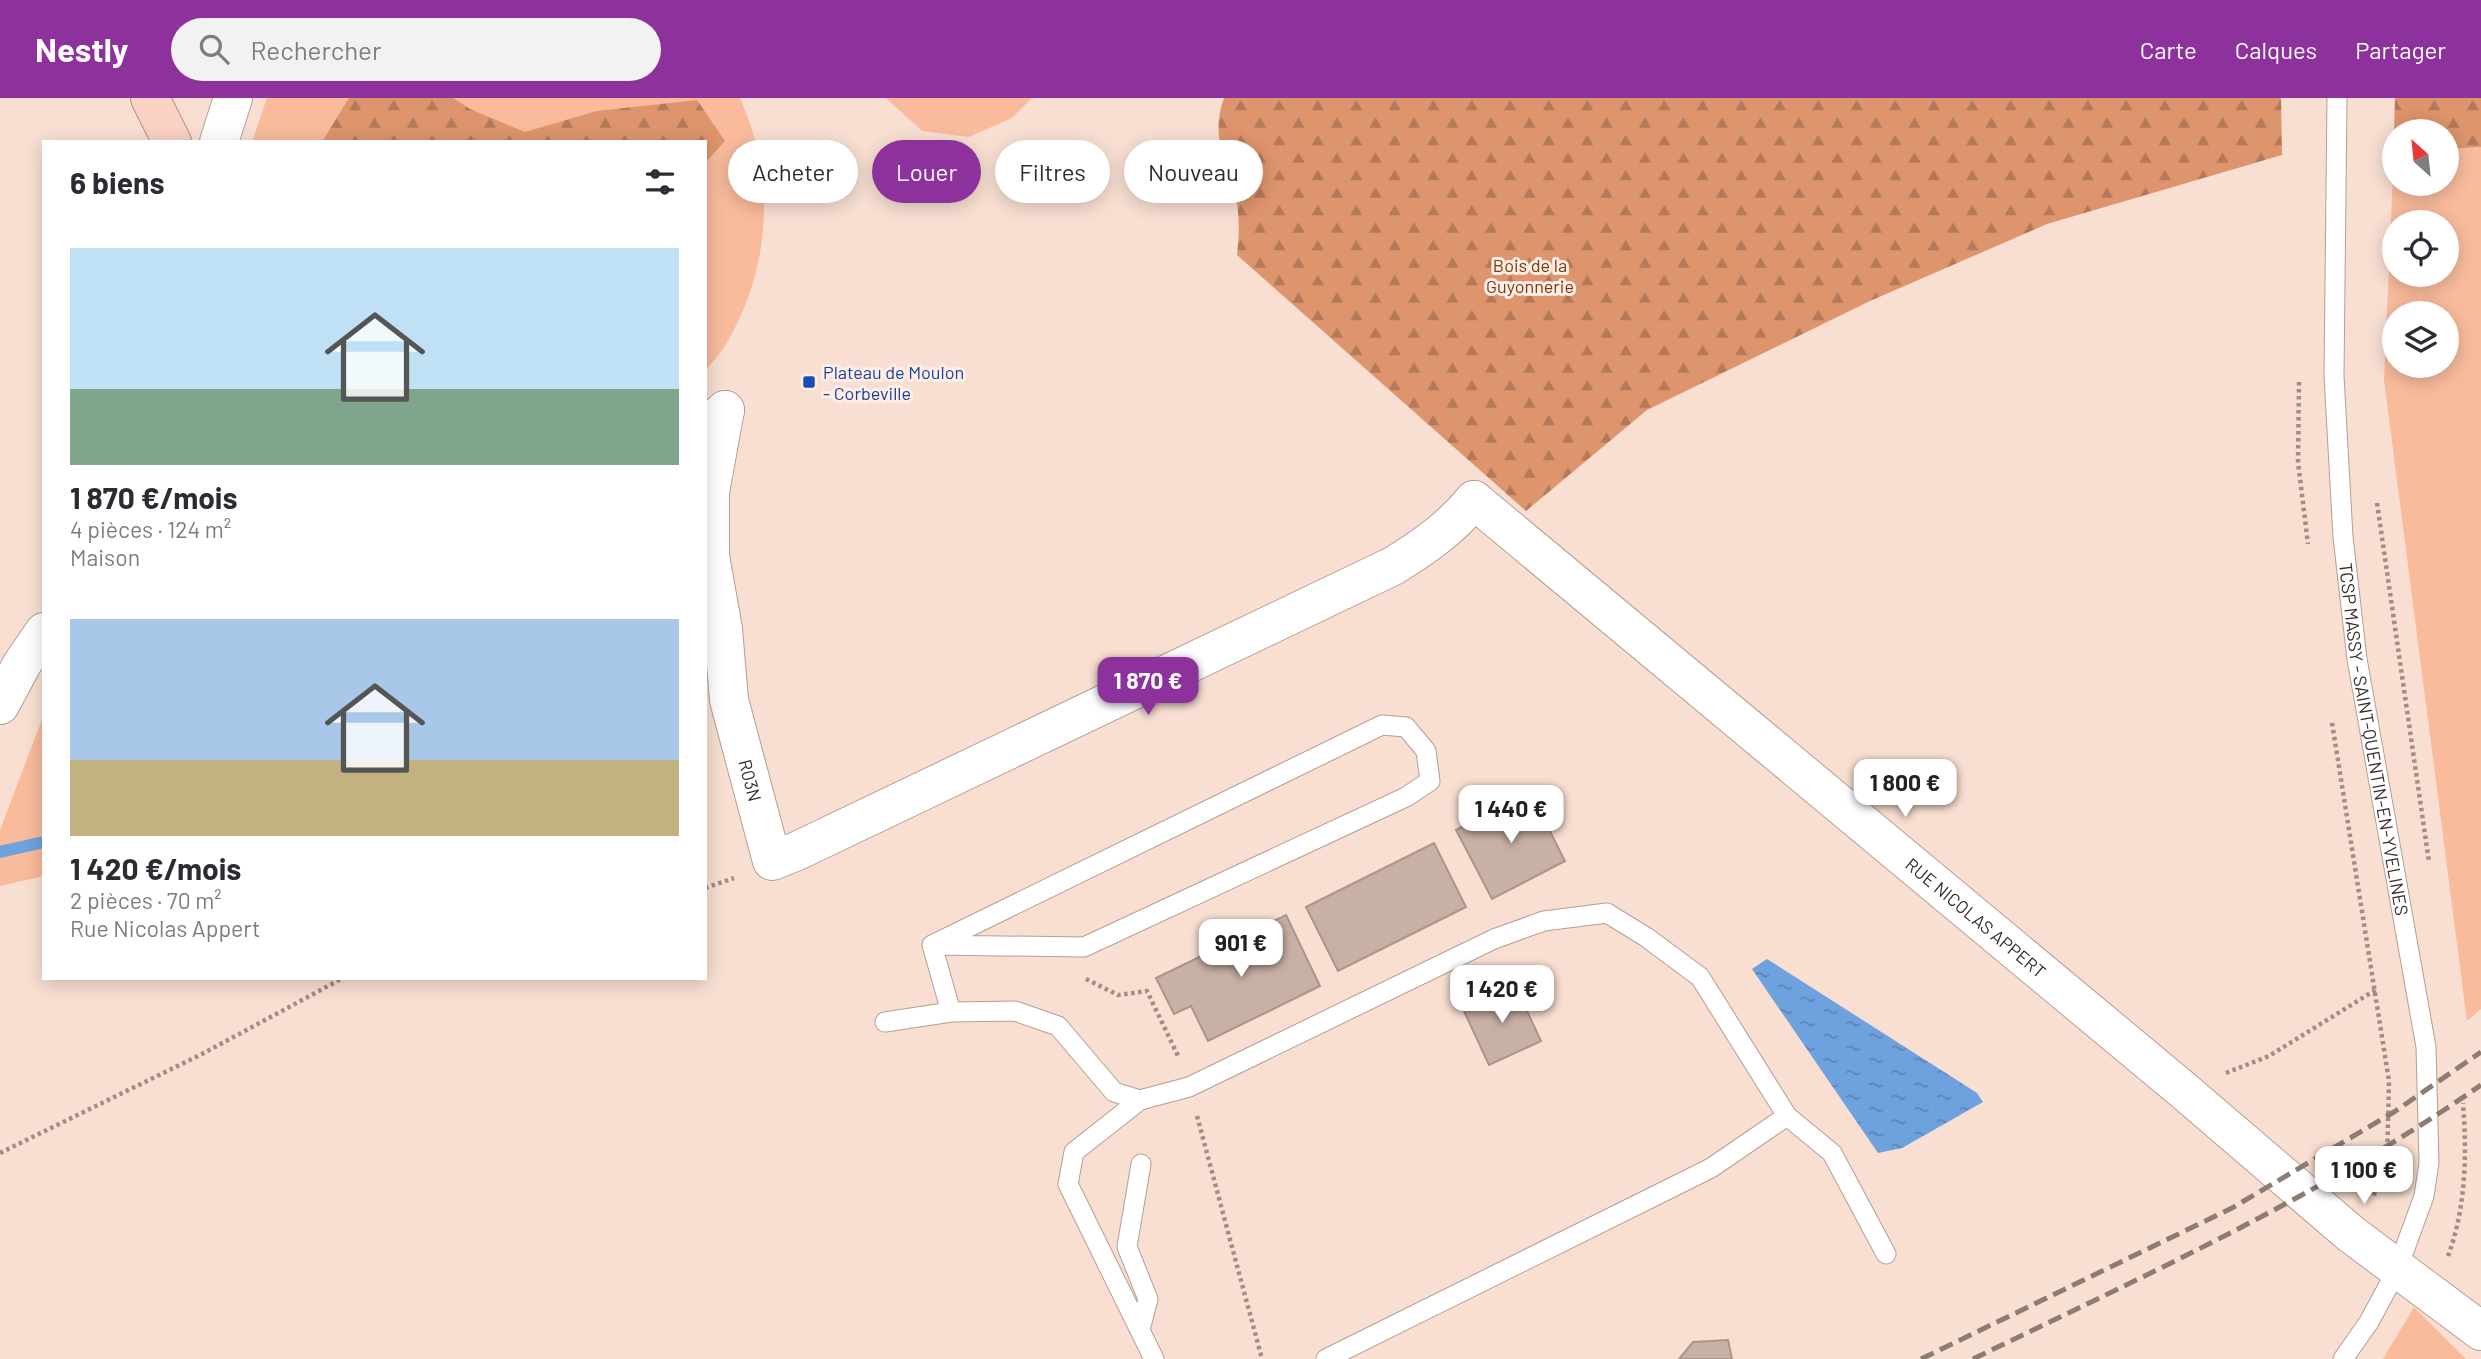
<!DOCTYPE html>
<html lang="fr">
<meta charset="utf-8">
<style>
:root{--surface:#fff;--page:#f2f2f3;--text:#2b2b33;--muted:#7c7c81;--accent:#8d329d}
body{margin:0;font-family:Barlow,sans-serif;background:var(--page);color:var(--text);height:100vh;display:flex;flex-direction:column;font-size:26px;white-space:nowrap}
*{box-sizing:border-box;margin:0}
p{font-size:23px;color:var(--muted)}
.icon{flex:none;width:38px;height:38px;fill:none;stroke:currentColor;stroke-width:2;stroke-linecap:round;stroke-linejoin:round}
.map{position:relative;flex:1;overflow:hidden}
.panel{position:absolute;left:42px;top:42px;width:665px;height:840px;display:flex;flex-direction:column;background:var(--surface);border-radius:0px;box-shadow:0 4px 18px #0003}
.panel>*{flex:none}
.banner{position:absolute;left:728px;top:42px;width:665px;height:63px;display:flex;gap:14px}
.needle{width:46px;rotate:333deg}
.buttons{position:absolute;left:2382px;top:21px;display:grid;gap:14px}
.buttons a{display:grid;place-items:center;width:77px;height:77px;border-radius:50%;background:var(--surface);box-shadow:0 4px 18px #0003;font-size:35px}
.price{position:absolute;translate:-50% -60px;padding:0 16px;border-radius:14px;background:#fff;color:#222;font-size:23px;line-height:46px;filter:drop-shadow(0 2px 4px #0008)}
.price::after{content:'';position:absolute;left:50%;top:42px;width:21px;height:16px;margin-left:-10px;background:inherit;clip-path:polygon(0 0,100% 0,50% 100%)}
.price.current{background:var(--accent);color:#fff}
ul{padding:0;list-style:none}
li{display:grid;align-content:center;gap:14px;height:371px;padding:0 28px}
li span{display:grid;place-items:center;height:217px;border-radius:0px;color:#555}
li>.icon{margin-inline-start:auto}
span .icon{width:126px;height:126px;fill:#fffc;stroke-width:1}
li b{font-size:30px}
h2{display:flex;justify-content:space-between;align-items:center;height:84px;padding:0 28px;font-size:30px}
.chip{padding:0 24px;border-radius:32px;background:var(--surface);box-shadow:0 4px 18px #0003;font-size:24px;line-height:63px}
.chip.current{background:var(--accent);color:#fff}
header{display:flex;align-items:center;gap:42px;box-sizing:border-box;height:98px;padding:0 35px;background:var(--accent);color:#fff}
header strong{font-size:33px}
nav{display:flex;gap:38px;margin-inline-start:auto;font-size:24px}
.search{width:490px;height:63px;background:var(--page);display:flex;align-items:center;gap:18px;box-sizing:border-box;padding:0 24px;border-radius:38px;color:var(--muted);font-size:26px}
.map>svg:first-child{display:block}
.grass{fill:#f9bb9c;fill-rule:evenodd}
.forest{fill:url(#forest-firs)}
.water{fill:url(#water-ripples)}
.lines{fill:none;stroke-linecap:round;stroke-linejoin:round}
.stream{stroke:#6ea2de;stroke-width:12}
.building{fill:#c8b0a4;stroke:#ab9488;stroke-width:2}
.service-casing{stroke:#b69e92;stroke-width:21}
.minor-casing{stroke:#b69e92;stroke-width:40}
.tertiary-casing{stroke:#b69e92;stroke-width:40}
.secondary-casing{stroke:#b69e92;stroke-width:40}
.trunk-casing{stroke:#b59183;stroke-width:40}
.path{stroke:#a08e85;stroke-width:4.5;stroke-dasharray:3.5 3.5;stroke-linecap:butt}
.service{stroke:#fff;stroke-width:19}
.minor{stroke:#fff;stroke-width:38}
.tertiary{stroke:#fff;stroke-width:38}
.secondary{stroke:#fff;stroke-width:38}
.trunk{stroke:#fbd2c3;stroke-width:38}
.rail{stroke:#8d7c74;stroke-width:5;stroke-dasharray:14 7;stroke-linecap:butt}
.transit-dot{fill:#1a4fb4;stroke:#feeee7;stroke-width:2.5}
.labels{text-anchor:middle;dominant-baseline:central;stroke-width:6;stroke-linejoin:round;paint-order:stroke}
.park-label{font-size:18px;fill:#7b370a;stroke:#feeee7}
.transit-label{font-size:18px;fill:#164399;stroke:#feeee7;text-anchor:start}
.street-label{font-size:18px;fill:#352c27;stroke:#feeee7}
</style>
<header>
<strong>Nestly</strong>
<div class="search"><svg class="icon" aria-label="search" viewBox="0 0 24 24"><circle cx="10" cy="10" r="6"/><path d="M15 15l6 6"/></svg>Rechercher</div>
<nav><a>Carte</a><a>Calques</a><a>Partager</a></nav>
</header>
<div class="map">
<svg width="2481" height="1261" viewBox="0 0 2481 1261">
<defs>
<pattern id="forest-firs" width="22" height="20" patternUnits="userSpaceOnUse" patternTransform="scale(1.75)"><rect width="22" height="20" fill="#de946c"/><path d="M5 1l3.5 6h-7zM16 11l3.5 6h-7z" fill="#b57959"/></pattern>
<pattern id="water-ripples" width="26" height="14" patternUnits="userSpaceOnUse" patternTransform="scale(1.75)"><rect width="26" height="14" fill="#6ea2de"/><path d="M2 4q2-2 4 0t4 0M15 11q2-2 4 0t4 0" fill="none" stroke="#5b84b4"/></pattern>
</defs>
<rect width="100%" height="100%" fill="#f8dfd2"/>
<path class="grass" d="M267 0H740C776 80 771 167 728 243 722 254 713 264 705 273V44H252Z
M886 0H1032L1012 20 969 39 922 33Z
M2481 49V911L2467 923 2384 282 2394 54V86H2446L2447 51ZM2394 124H2446V177H2394ZM2394 215H2446V268H2394Z
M44 616V778L0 788V732Z
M2414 1209 2466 1261H2383Z"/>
<path class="forest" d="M349 0H453L470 11 525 34 597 13 697 2 725 43 705 65V44H322Z
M1224 0H2281L2282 57 2047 126 1870 203 1647 312 1526 413 1237 157C1239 140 1240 118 1236 102 1226 66 1210 38 1224 0Z
M2395 0H2481V49L2447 51 2446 33H2394Z"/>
<path class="water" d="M1767 861 1977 995 1983 1004 1902 1050 1878 1055 1752 871Z"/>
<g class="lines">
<path class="stream" d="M0 754 44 744"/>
</g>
<path class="building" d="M1530 694 1565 763 1492 801 1456 732Z
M1434 745 1466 809 1338 873 1306 809Z
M1286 817 1320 888 1208 943 1191 908 1174 916 1156 880Z
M1515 887 1541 943 1489 967 1463 911Z
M1728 1242 1732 1261H1679L1693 1244Z"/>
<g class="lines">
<defs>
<g id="service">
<path id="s1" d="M2337 0 2334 278 2343 439 2357 561 2426 949 2429 1065 2424 1098 2397 1172 2369 1224 2343 1261"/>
<path d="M951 914 1015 913 1058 928 1114 994 1140 1002 1189 989 1494 841 1544 823 1607 815 1646 839 1700 879 1787 1018 1832 1055 1886 1156"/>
<path d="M885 924 951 914 932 847 1382 627 1406 629 1426 653 1430 683 1406 699 1084 849 932 847"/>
<path d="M1140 1002 1074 1054 1068 1086 1154 1261"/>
<path d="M1140 1232 1148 1201 1127 1149 1141 1066"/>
<path d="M1326 1261 1711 1070 1787 1018"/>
</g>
<g id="minor">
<path id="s2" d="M725 312 710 394V458L723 531 729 602 772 763 797 753 1393 468C1424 449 1451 430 1474 402"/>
</g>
<g id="tertiary">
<path id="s3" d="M1474 402 2183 992 2351 1136 2481 1233"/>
</g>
<path id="secondary" d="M219 44 233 0
M705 330 725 312
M0 607 22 566 44 534"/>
<path id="trunk" d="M150 0 172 44"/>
</defs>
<use href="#service" class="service-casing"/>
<use href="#minor" class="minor-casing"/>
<use href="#tertiary" class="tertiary-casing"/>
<use href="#secondary" class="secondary-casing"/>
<use href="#trunk" class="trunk-casing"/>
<path class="path" d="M2299 284 2298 364 2308 446
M2377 405 2429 764
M2332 625 2389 983 2387 1066 2373 1099
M705 790 734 780
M1086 881 1118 897 1147 893 1179 960
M2226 975 2269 958 2377 891
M1197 1018 1262 1261
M0 1055 202 956 343 880
M2448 1158C2466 1110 2467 1056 2463 1005"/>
<use href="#service" class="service"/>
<use href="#minor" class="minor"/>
<use href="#tertiary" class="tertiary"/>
<use href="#secondary" class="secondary"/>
<use href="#trunk" class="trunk"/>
<path class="rail" d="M1921 1261 2232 1110 2394 1014 2481 954
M1973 1261C2146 1177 2323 1097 2481 987"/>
</g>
<rect class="transit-dot" x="802" y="277" width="14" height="14" rx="3.5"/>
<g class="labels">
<g class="park-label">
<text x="1530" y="167">Bois de la<tspan x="1530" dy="21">Guyonnerie</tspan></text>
</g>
<g class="transit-label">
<text x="823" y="274">Plateau de Moulon<tspan x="823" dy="21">- Corbeville</tspan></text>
</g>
<g class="street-label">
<text stroke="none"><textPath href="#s1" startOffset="644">TCSP MASSY - SAINT-QUENTIN-EN-YVELINES</textPath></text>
<text stroke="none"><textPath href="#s2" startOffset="376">R03N</textPath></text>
<text stroke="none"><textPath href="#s3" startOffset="653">RUE NICOLAS APPERT</textPath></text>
</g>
</g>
</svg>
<div class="buttons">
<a><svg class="needle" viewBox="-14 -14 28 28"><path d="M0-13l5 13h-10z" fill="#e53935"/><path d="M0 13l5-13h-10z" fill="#7c7c81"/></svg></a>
<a><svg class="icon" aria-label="locate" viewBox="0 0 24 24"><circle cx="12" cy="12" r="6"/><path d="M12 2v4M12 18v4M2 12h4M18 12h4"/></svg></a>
<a><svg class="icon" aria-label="layers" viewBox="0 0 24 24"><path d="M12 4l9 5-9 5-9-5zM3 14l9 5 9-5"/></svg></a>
</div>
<b class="price current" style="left:1148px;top:619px">1 870 €</b>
<b class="price" style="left:1905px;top:721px">1 800 €</b>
<b class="price" style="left:1511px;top:747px">1 440 €</b>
<b class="price" style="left:1241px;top:881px">901 €</b>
<b class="price" style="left:1502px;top:927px">1 420 €</b>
<b class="price" style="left:2364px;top:1108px">1 100 €</b>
<div class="banner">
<a class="chip">Acheter</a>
<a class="chip current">Louer</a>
<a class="chip">Filtres</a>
<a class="chip">Nouveau</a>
</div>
<section class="panel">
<h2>6 biens<svg class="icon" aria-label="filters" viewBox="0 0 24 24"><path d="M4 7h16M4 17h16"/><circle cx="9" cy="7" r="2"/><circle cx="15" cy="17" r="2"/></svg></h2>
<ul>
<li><span style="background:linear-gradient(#bfe0f5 65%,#7fa58c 0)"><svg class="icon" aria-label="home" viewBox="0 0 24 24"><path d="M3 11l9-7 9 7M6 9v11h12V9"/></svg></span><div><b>1 870 €/mois</b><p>4 pièces · 124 m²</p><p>Maison</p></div></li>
<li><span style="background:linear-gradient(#a9c7e8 65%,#c2b280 0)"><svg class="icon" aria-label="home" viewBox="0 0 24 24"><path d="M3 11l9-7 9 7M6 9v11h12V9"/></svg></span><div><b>1 420 €/mois</b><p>2 pièces · 70 m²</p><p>Rue Nicolas Appert</p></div></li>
</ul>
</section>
</div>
